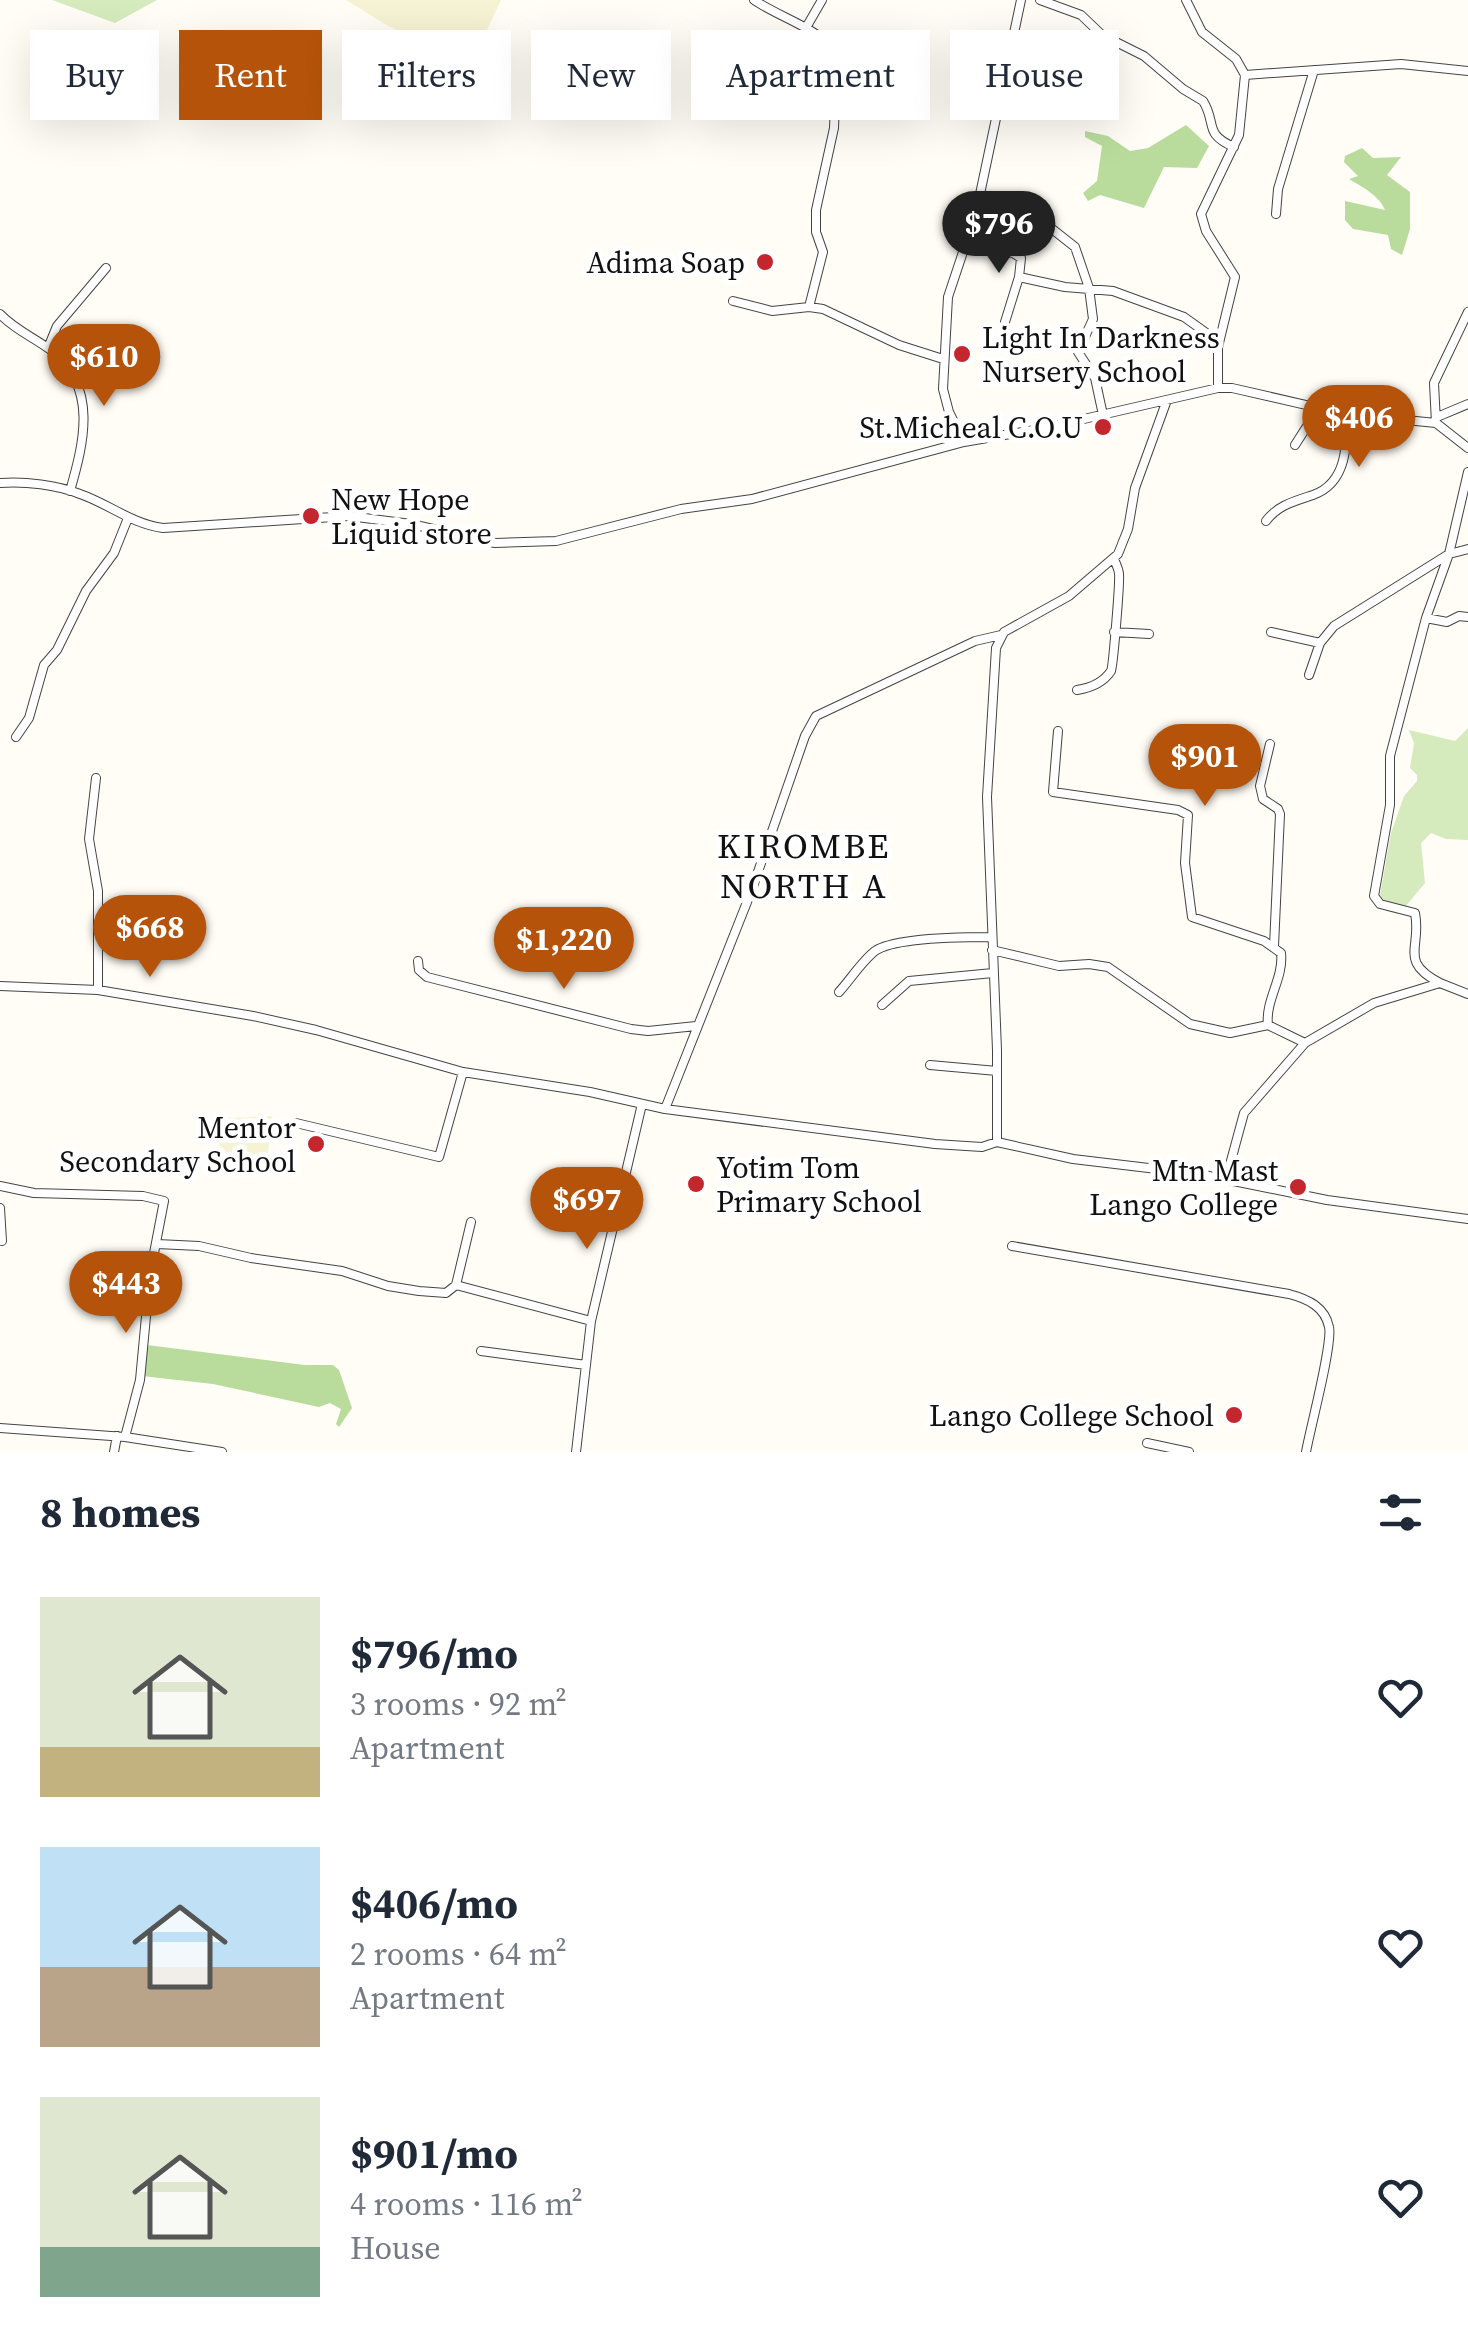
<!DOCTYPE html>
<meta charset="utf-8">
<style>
:root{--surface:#fff;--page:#f6f6f7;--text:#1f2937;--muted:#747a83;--accent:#b45309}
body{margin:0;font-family:"Source Serif 4",serif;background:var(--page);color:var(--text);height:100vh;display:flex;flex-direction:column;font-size:38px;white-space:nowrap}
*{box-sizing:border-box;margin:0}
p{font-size:32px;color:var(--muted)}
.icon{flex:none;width:55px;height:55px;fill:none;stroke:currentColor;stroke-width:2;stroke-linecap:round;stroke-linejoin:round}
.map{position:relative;height:1452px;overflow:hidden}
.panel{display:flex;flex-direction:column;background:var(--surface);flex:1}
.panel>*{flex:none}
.banner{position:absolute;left:30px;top:30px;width:1410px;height:90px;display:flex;gap:20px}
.price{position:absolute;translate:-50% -85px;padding:0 22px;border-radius:35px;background:var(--accent);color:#fff;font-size:32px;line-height:65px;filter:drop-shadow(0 2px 5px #0008)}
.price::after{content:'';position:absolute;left:50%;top:60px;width:30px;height:22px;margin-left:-15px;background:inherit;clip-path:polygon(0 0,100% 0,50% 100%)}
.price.active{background:#222;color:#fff}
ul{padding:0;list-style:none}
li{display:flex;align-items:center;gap:30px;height:250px;padding:0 40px}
li span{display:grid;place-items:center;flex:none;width:280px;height:200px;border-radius:0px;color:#555}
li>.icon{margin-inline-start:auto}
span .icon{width:120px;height:120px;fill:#fffc;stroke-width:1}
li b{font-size:42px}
h2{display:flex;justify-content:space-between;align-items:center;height:120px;padding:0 40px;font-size:42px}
.pill{padding:0 35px;border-radius:0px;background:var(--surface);box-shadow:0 10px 40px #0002;font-size:35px;line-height:90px}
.pill.active{background:var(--accent);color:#fff}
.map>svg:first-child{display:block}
.farmland{fill:#f6f3d4}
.green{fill:#d5ebbd}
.forest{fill:#b9dc9c}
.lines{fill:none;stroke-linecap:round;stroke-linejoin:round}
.minor-casing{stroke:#444;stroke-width:10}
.minor{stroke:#fff;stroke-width:8}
.poi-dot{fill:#c4262e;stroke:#fff;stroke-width:4}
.labels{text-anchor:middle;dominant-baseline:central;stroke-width:10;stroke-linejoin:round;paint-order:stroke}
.poi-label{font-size:30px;fill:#111;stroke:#fff;text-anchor:end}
.quarter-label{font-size:35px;letter-spacing:2.5px;fill:#111;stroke:#fff}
</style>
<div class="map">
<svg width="1468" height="1452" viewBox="0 0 1468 1452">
<rect width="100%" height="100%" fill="#fffdf5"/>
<path class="farmland" d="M346 0H501L471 64 388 26Z
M272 1116 268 1154 219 1155 222 1118Z"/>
<path class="green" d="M52 0H157L115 23Z
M1468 728V840L1446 839 1431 833 1421 843 1425 883 1399 914 1386 911 1380 895 1391 833 1404 796 1417 781V775L1410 768 1414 743 1409 730 1455 741Z"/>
<path class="forest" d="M1186 125 1209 146 1197 168 1164 167 1144 208 1100 195 1088 201 1083 193 1097 181 1102 146 1085 137V131L1108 136 1130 151 1148 148Z
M1362 148 1373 158 1401 157 1387 175 1410 192V229L1402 255 1391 249 1388 235 1353 229 1345 220V201L1385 210C1379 195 1362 187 1349 179L1358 176 1344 162 1345 156Z
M147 1345 305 1365H333L339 1370 352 1408 339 1427 336 1424 341 1409 330 1403 319 1407 213 1384 142 1376Z"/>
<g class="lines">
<defs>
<path id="minor" d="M754 0C780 18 822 29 837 55L834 128 816 210V232L823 252 809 307
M1040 0 1081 15 1102 35 1144 56 1183 89 1203 101C1217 123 1203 134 1234 147
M1186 0 1202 32 1236 59 1245 75 1239 135 1201 214 1206 231 1235 277 1218 347V388
M807 26 822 0
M1245 75 1401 64 1468 71
M1276 214 1278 189 1314 70
M1042 221 1075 247 1089 288 1093 319 1078 352 1095 378 1103 415
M966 244 1013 253 1021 258 1019 277 1005 322
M1019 277 1065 287 1113 291 1184 317 1219 342
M733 301 772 311 809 307 823 309 899 345 943 359
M0 314C15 330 35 338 52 351 98 388 84 442 70 491
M48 348 57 326 106 268
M1437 417 1468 404
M1436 423 1434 383 1468 312
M964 442 949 412 943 389 948 297 976 213 1021 0
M1295 445 1318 409
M0 483C25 481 57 485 80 494 109 504 132 524 163 528L349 516 411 524 495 543 556 541 681 509 752 499 964 442 1045 428 1218 388H1232L1345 414 1436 423 1468 448
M1266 521C1278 505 1295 501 1313 495 1347 483 1348 444 1345 414
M1426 618 1447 622 1459 616 1468 617
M1114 632 1149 634
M1271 632 1320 643
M1309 675 1320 643 1334 626 1449 554 1468 549
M1077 690C1090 688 1103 683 1111 671 1113 667 1120 583 1119 574 1119 570 1116 564 1114 559
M1058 731 1053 792 1178 810 1188 815 1185 863 1192 917 1264 941 1281 953C1284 978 1265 1000 1268 1025
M16 737 29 718 44 665 57 650 86 591 114 553 128 518
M1270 744 1260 786 1263 799 1278 809 1280 814 1274 946
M96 778 89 839 98 891V990
M992 950 1059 966 1089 964 1108 967 1190 1024 1230 1033 1268 1025 1305 1043 1374 1003 1440 983 1468 994
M418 961 419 970 427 977 631 1029 648 1031 696 1026
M1440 983C1398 961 1422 948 1415 913L1380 904 1374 896 1390 805V756L1426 618 1449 554 1468 472
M0 986 98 990 253 1016 316 1030 463 1072 590 1092 665 1109 935 1144 982 1147 997 1142 1073 1159 1199 1174 1327 1200 1468 1219
M839 992C850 980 862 961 875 951 895 937 966 937 991 937
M882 1005 909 981 993 973
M930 1065 997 1071
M665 1109 751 892 805 736 816 716 975 641 1001 635
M296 1123 439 1157 463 1072
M997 1142V1050L987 797 996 648 1004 632 1069 596 1118 554 1128 529 1135 488 1167 400
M1226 1179 1244 1113 1305 1043
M0 1186 34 1193 143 1196 164 1201 150 1274 140 1380 125 1437
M0 1208 2 1241
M157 1244 199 1246 251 1258 342 1271 388 1286 419 1291 446 1293 456 1285 471 1222
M1012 1246 1289 1294C1308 1299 1325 1307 1329 1327 1333 1344 1310 1429 1306 1452
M456 1285 591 1321
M481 1351 586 1365
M0 1428 125 1437 222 1452
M1147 1443 1189 1452
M114 1452 117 1436
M576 1452 591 1321 642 1104"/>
</defs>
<use href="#minor" class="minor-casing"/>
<use href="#minor" class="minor"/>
</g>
<g class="poi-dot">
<circle cx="765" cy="262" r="10"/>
<circle cx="962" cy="354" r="10"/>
<circle cx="1103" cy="427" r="10"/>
<circle cx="311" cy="516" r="10"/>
<circle cx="316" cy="1144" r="10"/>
<circle cx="696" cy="1184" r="10"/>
<circle cx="1298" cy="1187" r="10"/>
<circle cx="1234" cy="1415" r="10"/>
</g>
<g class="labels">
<g class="poi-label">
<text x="745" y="262">Adima Soap</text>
<text x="982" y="337" text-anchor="start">Light In Darkness<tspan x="982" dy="34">Nursery School</tspan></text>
<text x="1083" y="427">St.Micheal C.O.U</text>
<text x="331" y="499" text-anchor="start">New Hope<tspan x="331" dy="34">Liquid store</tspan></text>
<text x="296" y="1127">Mentor<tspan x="296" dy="34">Secondary School</tspan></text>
<text x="716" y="1167" text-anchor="start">Yotim Tom<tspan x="716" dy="34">Primary School</tspan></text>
<text x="1278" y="1170">Mtn Mast<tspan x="1278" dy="34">Lango College</tspan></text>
<text x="1214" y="1415">Lango College School</text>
</g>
<g class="quarter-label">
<text x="804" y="846">KIROMBE<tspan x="804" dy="40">NORTH A</tspan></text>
</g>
</g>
</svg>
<b class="price active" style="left:999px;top:276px">$796</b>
<b class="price" style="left:104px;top:409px">$610</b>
<b class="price" style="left:1359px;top:470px">$406</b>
<b class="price" style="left:1205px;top:809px">$901</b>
<b class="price" style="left:150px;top:980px">$668</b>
<b class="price" style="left:564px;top:992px">$1,220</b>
<b class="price" style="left:587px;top:1252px">$697</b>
<b class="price" style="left:126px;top:1336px">$443</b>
<div class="banner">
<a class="pill">Buy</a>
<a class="pill active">Rent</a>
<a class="pill">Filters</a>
<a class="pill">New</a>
<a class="pill">Apartment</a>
<a class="pill">House</a>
</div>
</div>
<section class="panel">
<h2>8 homes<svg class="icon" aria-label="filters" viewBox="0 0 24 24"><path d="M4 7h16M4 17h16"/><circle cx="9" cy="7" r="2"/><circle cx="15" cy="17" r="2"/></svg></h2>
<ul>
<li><span style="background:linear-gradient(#dfe7d0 75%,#c2b280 0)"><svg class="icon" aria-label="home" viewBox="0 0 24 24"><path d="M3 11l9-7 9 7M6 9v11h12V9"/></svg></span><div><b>$796/mo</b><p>3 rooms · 92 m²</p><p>Apartment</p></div><svg class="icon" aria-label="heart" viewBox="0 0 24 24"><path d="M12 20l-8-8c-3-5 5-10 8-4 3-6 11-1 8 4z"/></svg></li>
<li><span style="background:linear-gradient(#bfe0f5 60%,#b9a48a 0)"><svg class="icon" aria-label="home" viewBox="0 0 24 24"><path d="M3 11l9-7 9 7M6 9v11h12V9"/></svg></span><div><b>$406/mo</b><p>2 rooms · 64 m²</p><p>Apartment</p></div><svg class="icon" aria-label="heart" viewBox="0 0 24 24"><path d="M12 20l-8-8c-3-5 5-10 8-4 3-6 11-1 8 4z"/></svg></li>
<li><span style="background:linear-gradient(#dfe7d0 75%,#7fa58c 0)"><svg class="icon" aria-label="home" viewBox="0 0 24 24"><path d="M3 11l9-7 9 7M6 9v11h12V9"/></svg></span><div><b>$901/mo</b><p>4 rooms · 116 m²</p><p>House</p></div><svg class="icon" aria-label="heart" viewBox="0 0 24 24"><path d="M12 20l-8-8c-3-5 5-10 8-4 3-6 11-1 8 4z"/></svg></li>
</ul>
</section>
